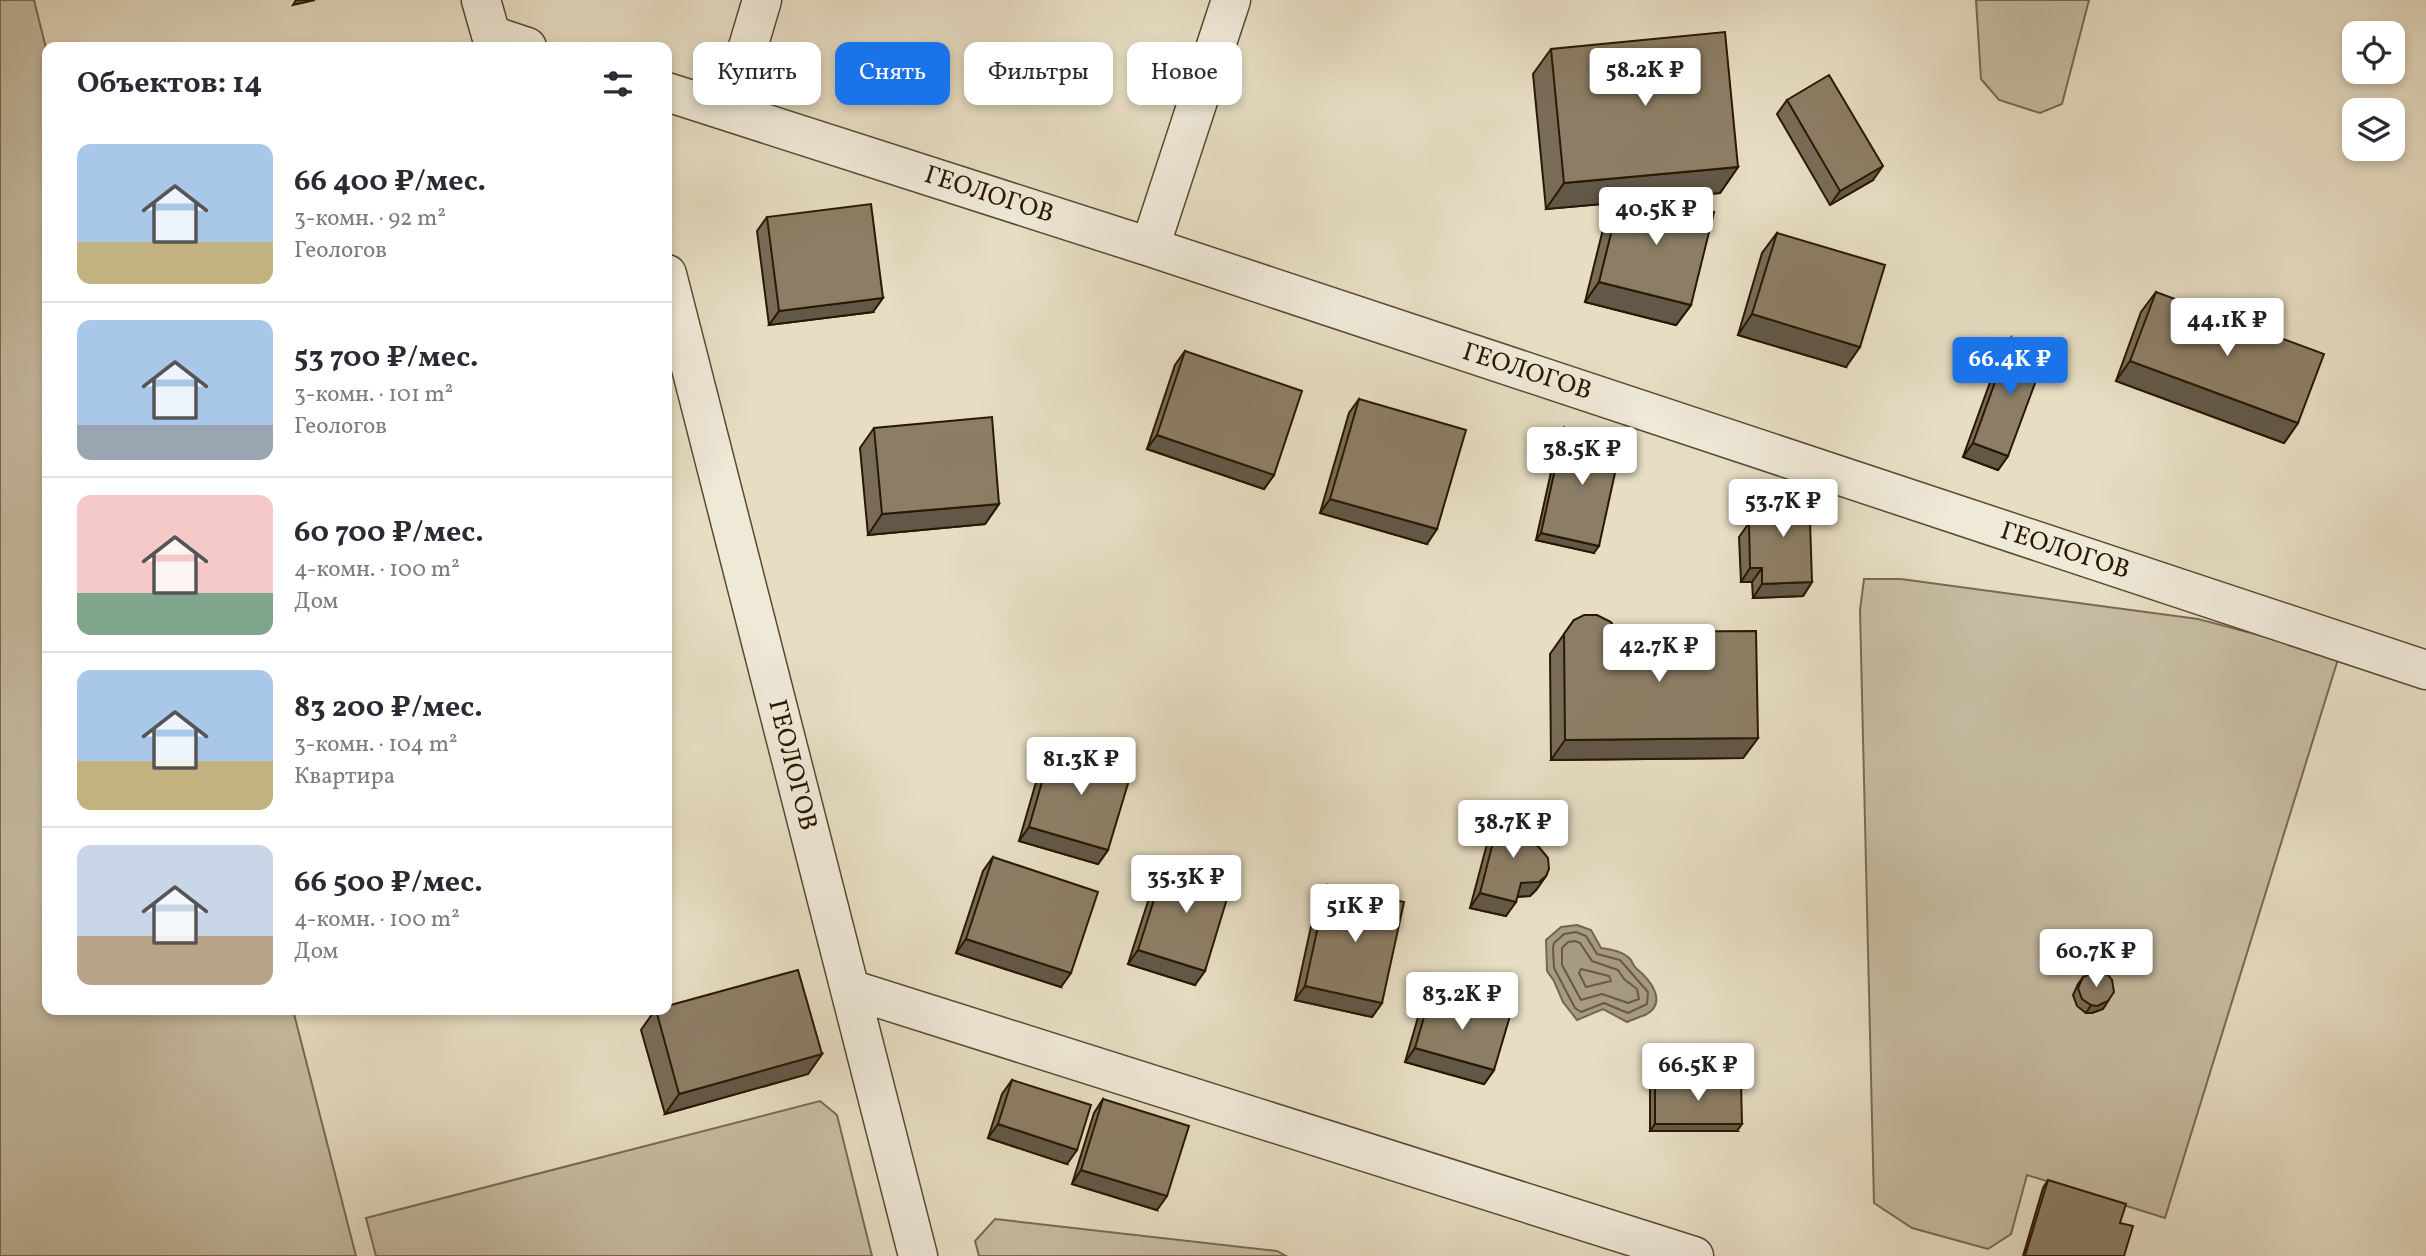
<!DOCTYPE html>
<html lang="ru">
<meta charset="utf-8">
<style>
:root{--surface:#fff;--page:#f7f7f7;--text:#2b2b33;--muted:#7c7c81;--line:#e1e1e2;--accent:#1a73e8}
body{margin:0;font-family:Vollkorn,serif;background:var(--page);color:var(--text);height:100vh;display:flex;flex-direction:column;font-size:26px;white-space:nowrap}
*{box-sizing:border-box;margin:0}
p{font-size:23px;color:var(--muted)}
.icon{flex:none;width:38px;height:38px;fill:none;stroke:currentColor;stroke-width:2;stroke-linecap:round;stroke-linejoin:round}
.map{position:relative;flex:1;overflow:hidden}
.sheet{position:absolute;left:42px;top:42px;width:630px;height:973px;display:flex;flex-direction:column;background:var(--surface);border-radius:14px;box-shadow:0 4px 10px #0003}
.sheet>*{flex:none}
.top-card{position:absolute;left:693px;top:42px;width:665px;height:63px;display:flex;gap:14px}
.controls{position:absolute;left:2342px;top:21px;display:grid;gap:14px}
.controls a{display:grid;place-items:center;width:63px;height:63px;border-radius:14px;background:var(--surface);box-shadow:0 4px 10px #0003;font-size:35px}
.price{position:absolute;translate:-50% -60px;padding:0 16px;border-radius:7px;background:#fff;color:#222;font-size:23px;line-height:46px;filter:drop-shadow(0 2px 4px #0008)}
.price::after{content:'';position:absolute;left:50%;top:42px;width:21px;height:16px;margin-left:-10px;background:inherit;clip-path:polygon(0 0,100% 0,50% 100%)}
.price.selected{background:var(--accent);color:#fff}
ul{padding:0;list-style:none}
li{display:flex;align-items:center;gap:21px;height:175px;padding:0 35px}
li+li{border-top:2px solid var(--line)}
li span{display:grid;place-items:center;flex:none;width:196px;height:140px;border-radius:14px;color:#555}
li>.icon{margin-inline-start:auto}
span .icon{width:84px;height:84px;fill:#fffc;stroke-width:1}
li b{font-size:30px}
h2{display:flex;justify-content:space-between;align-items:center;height:84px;padding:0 35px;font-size:30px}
.pill{padding:0 24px;border-radius:14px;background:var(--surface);box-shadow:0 4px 10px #0003;font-size:24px;line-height:63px}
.pill.selected{background:var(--accent);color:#fff}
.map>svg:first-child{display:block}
.green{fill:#c6bca2;stroke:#786a52;stroke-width:2}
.water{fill:#a69a81;stroke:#74664e;stroke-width:2}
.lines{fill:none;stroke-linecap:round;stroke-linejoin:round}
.shore{stroke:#685942;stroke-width:2}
.minor-casing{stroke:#594932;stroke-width:41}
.minor{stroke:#efe9d8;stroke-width:38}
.wall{fill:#786c58;stroke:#2a1802;stroke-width:2}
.shaded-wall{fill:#625847;stroke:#2a1802;stroke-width:2}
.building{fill:#8c7e66;stroke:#2a1802;stroke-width:2}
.labels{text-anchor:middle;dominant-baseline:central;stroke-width:7;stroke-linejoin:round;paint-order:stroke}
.street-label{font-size:26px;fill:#2a1802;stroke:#efe9d8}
</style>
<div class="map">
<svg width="2426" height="1256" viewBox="0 0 2426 1256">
<rect width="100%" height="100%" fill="#e6ddc3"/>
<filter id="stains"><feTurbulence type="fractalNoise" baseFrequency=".00286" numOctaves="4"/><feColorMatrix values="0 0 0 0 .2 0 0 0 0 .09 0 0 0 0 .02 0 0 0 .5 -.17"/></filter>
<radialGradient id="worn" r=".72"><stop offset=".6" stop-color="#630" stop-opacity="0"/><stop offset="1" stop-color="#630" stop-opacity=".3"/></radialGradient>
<path class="green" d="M0 0H34L47 52V1010H293L356 1256H0Z
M1976 0H2089L2062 104 2040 113 1999 100 1981 79Z
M1864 579H1901L2198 619 2339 656 2165 1218 2027 1175 2011 1234 1988 1249 1912 1228 1874 1203 1860 610Z
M820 1101 837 1115 872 1256H376L366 1218Z
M995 1219 1277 1251 1286 1256H979L975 1241Z"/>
<path class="water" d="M1577 925 1591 930 1601 948C1612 950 1623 951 1631 960 1633 964 1634 967 1637 969 1649 979 1668 1001 1647 1014 1641 1017 1633 1019 1627 1022L1603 1009 1577 1020 1563 1002 1554 981 1547 971 1546 940 1561 927Z"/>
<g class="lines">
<path class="shore" d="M1576 932 1586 936 1597 954 1620 960 1648 992 1647 1004 1628 1013 1604 1003 1581 1012 1575 1008 1554 968 1553 948 1554 943 1564 934Z
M1575 941 1580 943 1592 961 1618 970 1624 979 1637 989 1639 999 1628 1003 1602 994 1581 1000 1562 965V948L1568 942Z
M1581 969 1609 976 1611 981 1586 987 1579 973Z"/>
<defs>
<path id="minor" d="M481 0 491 35 527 47
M667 92 1150 247 2426 670
M729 111 762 0
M1150 247 1231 0
M667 274 918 1256
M850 989 1694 1256"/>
</defs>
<use href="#minor" class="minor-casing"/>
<use href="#minor" class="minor"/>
</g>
<path class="wall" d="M1551 49 1738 167 1720 193 1660 198 1691 305 1676 325 1585 302 1608 209 1613 203 1546 209 1533 74Z
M1787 100 1873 180 1830 205 1777 114Z
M767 217 873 312 769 325 757 231Z
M1777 233 1846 367 1738 335 1762 253Z
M2156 292 2298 423 2284 443 2116 381 2141 312Z
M2011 338 2008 456 1998 470 1963 457 2001 352Z
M1185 351 1274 475 1264 489 1147 449 1175 365Z
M1359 399 1427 544 1320 513 1349 413Z
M874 428 999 504 985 524 868 535 860 448Z
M1564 428 1594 553 1536 540 1559 436Z
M1761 493 1812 582 1803 596 1753 598 1752 582H1741L1739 537 1749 523H1751V507Z
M1574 620 1617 632 1758 738 1743 758 1551 760 1550 654Z
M1053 744 1108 850 1098 864 1019 841 1043 758Z
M1500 815 1531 844 1546 876 1536 890 1530 896 1517 897 1506 916 1470 908 1491 829Z
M993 857 1061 987 956 953 983 871Z
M1167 859 1195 985 1128 964 1157 873Z
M1327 885 1382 1003 1372 1017 1295 1000 1317 899Z
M2083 977 2108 1001 2103 1009 2092 1013H2086L2077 1006 2073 995 2078 984Z
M1431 993 1494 1070 1484 1084 1405 1062 1421 1007Z
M655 1010 822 1054 808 1074 665 1114 641 1030Z
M1012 1080 1067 1164 988 1138 1002 1094Z
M1655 1082 1737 1131H1650V1089Z
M1103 1099 1157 1210 1072 1184 1094 1113Z
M2048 1180 2120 1223 2124 1256H2023L2043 1188Z"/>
<path class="shaded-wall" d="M296 0H315L293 5Z
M1883 166 1873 180 1830 205 1840 191Z
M1738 167 1720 193 1619 202 1622 189 1613 203 1546 209 1564 183Z
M1599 282 1691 305 1676 325 1585 302Z
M883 298 873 312 769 325 779 311Z
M1752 314 1860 347 1846 367 1738 335Z
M2130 361 2298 423 2284 443 2116 381Z
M1157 435 1274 475 1264 489 1147 449Z
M1973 443 2008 456 1998 470 1963 457Z
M1330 499 1437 529 1427 544 1320 513Z
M999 504 985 524 868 535 882 514Z
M1541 533 1599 546 1594 553 1536 540Z
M1750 568H1762L1752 582H1741Z
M1812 582 1803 596 1753 598 1762 584Z
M1758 738 1743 758 1551 760 1565 740Z
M1029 827 1108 850 1098 864 1019 841Z
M1546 876 1536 890 1530 896 1511 897 1521 883Z
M1480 893 1516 902 1506 916 1470 908Z
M966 939 1071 973 1061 987 956 953Z
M1138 950 1205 971 1195 985 1128 964Z
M1305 986 1382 1003 1372 1017 1295 1000Z
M2108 1001 2103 1009 2092 1013H2086L2091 1005Z
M1415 1048 1494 1070 1484 1084 1405 1062Z
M822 1054 808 1074 665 1114 679 1094Z
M998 1124 1077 1150 1067 1164 988 1138Z
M1655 1124H1742L1737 1131H1650Z
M1081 1170 1167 1196 1157 1210 1072 1184Z"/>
<path class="building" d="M1725 32 1738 167 1564 183 1551 49Z
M1829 75 1883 166 1840 191 1787 100Z
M1622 189 1714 212 1691 305 1599 282Z
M871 204 883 298 779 311 767 217Z
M1777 233 1885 265 1860 347 1752 314Z
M2156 292 2324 354 2298 423 2130 361Z
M2011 338 2047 351 2008 456 1973 443Z
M1185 351 1302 391 1274 475 1157 435Z
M1359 399 1466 430 1437 529 1330 499Z
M992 417 999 504 882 514 874 428Z
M1564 428 1622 441 1599 546 1541 533Z
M1809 491 1812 582 1762 584V568H1750L1749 523H1762L1761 493Z
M1584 615H1597L1611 622 1617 632 1756 631 1758 738 1565 740 1564 634 1574 620Z
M1053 744 1133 767 1108 850 1029 827Z
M1500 815 1536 825 1531 844 1538 846 1548 858 1549 869 1546 876 1539 882 1521 883 1516 902 1480 893Z
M993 857 1098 892 1071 973 966 939Z
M1167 859 1233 879 1205 971 1138 950Z
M1327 885 1404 902 1382 1003 1305 986Z
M798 970 822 1054 679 1094 656 1010H667V1006Z
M2098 971 2108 975 2112 980 2114 992 2108 1001 2097 1006 2091 1005 2082 999 2078 988 2083 977Z
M1431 993 1510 1016 1494 1070 1415 1048Z
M1012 1080 1091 1105 1077 1150 998 1124Z
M1655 1082 1741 1083 1742 1124H1655Z
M1103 1099 1189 1126 1167 1196 1081 1170Z
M2048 1180 2126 1204 2120 1223 2133 1226 2124 1256H2025Z"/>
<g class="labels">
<g class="street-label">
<text transform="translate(989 195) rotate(18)">ГЕОЛОГОВ</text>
<text transform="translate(1527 372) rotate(18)">ГЕОЛОГОВ</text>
<text transform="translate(2065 551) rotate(18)">ГЕОЛОГОВ</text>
<text transform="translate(792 765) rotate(76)">ГЕОЛОГОВ</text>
</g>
</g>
<rect width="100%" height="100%" filter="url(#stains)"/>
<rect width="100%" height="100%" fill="url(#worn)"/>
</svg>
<div class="controls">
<a><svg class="icon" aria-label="locate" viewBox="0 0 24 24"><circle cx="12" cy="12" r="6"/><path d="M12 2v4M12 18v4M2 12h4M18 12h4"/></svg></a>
<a><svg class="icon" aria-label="layers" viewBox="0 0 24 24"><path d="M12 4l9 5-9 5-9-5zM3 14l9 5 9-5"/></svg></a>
</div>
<b class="price" style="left:1645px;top:108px">58.2K ₽</b>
<b class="price" style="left:1656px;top:247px">40.5K ₽</b>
<b class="price" style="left:2227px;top:358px">44.1K ₽</b>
<b class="price selected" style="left:2010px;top:397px">66.4K ₽</b>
<b class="price" style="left:1582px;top:487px">38.5K ₽</b>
<b class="price" style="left:1783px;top:539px">53.7K ₽</b>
<b class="price" style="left:1659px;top:684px">42.7K ₽</b>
<b class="price" style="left:1081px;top:797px">81.3K ₽</b>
<b class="price" style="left:1513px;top:860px">38.7K ₽</b>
<b class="price" style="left:1186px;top:915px">35.3K ₽</b>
<b class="price" style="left:1355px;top:944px">51K ₽</b>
<b class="price" style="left:2096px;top:989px">60.7K ₽</b>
<b class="price" style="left:1462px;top:1032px">83.2K ₽</b>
<b class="price" style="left:1698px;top:1103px">66.5K ₽</b>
<div class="top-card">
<a class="pill">Купить</a>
<a class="pill selected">Снять</a>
<a class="pill">Фильтры</a>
<a class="pill">Новое</a>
</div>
<section class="sheet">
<h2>Объектов: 14<svg class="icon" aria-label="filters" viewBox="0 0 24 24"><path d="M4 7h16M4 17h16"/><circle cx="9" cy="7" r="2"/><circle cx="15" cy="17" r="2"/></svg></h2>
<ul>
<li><span style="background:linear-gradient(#a9c7e8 70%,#c2b280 0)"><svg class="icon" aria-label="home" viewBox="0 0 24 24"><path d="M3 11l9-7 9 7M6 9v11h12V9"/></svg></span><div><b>66 400 ₽/мес.</b><p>3-комн. · 92 m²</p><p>Геологов</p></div></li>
<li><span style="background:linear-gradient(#a9c7e8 75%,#9aa5b1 0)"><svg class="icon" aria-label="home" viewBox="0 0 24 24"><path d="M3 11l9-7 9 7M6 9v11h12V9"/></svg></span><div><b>53 700 ₽/мес.</b><p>3-комн. · 101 m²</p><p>Геологов</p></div></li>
<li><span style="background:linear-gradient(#f6c9c9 70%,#7fa58c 0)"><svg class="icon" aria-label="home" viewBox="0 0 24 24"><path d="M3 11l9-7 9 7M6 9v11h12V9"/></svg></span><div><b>60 700 ₽/мес.</b><p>4-комн. · 100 m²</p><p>Дом</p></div></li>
<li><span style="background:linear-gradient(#a9c7e8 65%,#c2b280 0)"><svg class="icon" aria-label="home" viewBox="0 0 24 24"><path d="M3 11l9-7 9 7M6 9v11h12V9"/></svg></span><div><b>83 200 ₽/мес.</b><p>3-комн. · 104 m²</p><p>Квартира</p></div></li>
<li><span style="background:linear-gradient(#c9d6e8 65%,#b9a48a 0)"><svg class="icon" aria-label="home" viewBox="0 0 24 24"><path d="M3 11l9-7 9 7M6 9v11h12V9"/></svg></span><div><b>66 500 ₽/мес.</b><p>4-комн. · 100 m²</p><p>Дом</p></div></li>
</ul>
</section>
</div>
